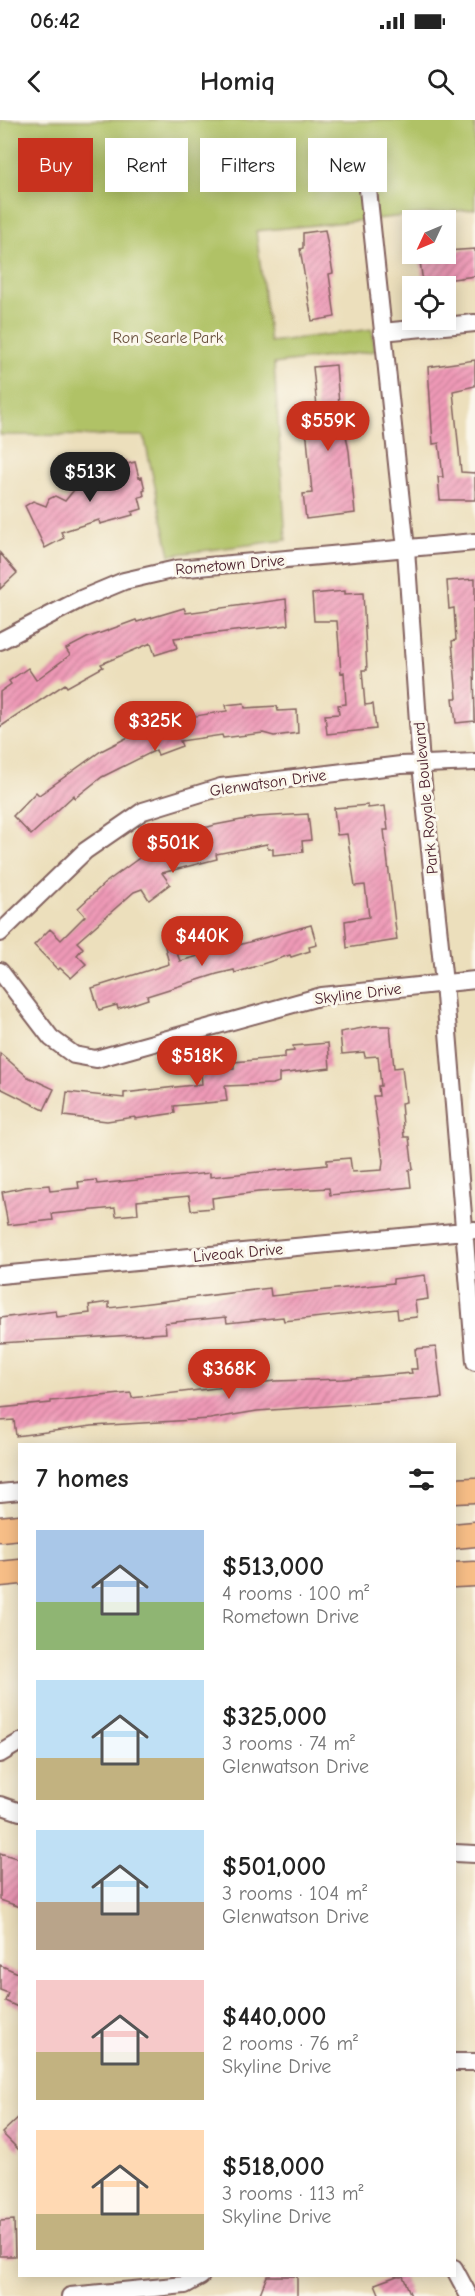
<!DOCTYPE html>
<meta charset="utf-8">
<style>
:root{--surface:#fff;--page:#f6f6f6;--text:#222;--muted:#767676;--accent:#c8321e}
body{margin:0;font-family:"Comic Neue",sans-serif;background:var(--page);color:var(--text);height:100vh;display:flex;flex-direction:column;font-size:22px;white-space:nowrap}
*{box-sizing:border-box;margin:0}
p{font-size:20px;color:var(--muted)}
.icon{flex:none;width:33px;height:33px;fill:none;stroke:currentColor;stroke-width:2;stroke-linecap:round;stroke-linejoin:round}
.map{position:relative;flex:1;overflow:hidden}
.details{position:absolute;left:18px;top:1323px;width:438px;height:834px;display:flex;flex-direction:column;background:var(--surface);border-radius:0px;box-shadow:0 3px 15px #0003}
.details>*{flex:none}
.guide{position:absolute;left:18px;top:18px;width:440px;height:54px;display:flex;gap:12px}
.needle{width:39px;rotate:226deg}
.controls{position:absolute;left:402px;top:90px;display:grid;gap:12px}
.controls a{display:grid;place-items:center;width:54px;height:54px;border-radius:0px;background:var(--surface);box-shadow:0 3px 15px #0003;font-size:30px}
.price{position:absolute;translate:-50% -51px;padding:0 14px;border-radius:21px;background:var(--accent);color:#fff;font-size:20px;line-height:39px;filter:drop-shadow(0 2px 3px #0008)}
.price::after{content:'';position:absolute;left:50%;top:36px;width:18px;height:14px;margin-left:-9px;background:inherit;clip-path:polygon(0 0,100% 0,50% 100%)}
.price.selected{background:#222;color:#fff}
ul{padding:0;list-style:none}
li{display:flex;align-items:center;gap:18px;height:150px;padding:0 18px}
li span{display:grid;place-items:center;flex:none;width:168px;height:120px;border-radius:0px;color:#555}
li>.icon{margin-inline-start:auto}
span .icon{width:72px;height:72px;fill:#fffc;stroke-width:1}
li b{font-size:26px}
h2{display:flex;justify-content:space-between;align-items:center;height:72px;padding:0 18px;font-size:26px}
.tag{padding:0 21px;border-radius:0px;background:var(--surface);box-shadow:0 3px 15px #0003;font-size:21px;line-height:54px}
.tag.selected{background:var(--accent);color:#fff}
.status{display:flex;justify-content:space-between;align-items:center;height:42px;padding:0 30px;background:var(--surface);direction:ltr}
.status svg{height:16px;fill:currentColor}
header{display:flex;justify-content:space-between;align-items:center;height:78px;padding:0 18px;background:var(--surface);font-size:27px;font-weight:700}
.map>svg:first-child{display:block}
.green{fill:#b0c266;stroke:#7d7048;stroke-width:1.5}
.building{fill:url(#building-hatch)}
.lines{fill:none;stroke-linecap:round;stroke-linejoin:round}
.minor-casing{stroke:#83625e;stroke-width:20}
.highway-casing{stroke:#83625e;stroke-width:27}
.minor{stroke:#fff;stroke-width:16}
.highway{stroke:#f7be87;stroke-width:24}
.labels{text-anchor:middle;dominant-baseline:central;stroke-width:6;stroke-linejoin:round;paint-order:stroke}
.park-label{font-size:16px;fill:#69503d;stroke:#fbf7ec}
.street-label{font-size:16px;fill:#4a1f2b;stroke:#fbf7ec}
</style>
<div class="status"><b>06:42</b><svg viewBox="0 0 49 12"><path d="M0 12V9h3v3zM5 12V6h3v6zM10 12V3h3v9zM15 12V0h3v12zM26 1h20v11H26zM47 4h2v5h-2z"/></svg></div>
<header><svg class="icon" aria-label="back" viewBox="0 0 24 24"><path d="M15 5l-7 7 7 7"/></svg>Homiq<svg class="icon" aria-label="search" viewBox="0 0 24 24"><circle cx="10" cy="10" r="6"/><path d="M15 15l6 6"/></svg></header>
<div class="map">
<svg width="475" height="2176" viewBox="0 0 475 2176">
<defs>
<pattern id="building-hatch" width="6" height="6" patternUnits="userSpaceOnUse" patternTransform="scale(1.5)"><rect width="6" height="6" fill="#ef9ab7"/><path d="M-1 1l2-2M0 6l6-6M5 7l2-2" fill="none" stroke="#c47d95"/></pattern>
</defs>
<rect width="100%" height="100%" fill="#fbf7ec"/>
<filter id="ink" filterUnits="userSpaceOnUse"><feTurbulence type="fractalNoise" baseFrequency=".0167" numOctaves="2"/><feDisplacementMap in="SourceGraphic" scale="12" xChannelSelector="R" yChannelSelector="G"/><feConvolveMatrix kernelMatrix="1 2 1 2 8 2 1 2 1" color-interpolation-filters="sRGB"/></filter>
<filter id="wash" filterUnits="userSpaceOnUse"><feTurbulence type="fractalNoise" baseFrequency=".008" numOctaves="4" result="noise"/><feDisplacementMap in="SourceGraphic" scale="24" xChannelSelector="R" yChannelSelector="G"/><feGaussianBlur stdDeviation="1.35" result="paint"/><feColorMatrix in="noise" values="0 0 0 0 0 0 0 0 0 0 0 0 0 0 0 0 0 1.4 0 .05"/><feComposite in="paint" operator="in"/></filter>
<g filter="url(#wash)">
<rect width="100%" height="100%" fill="#ecdfbc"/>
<path class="green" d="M0 0H475V89L256 111 270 222 372 209 375 231 274 244 286 420 170 435 144 316 0 315Z"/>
<g id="blocks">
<path class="building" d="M325 110 333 153 329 154 335 197 312 201 300 129 303 128V113Z
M475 129V156L423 163 419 134H446V131Z
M475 240V266L453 271 461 352 475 353V380H440L438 357H443L439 323 433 324 428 247Z
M336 245 341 311 345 310 349 331 355 393 306 399 303 374 312 373 307 318 303 308 305 299 318 297 313 247Z
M126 341 127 344 135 342 139 358 142 357 145 370 143 371 144 376 139 377 142 389 132 392 133 395 100 404 99 400 61 412 64 418 45 428 25 386 33 381 46 386 49 379 55 376 65 381 74 370 86 366 89 360 106 356 104 347Z
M0 433 17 453 0 469Z
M475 459V489H473L475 601 456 603 453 578H457L452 521 456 520 454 488 449 489 447 461Z
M345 471V474L363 473 367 550H362L365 585 373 584 376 609 327 614 325 595 339 594 338 585 346 584 344 552 341 553 337 501H314L312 474Z
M286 479 288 505 174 518 177 528 155 535 151 523 101 544 103 547 67 567 65 564 0 607V572L11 564 9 561 28 548 36 560 70 535 66 529 87 518 136 500 137 502 184 488 186 493Z
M244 583 245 588 277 586 278 591 297 590 298 613 274 616 263 613 223 618 222 615 180 621 182 626 158 635 156 630 102 657 75 678 74 675 31 715 13 696 36 672 39 675 101 631 140 611 189 594 190 597 227 591 226 585Z
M368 685V688L385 686 388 710H384L397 820 347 828 345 801 369 797 365 765 355 766 347 714 337 715 334 688Z
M308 694 311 720 302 721 303 732 273 735V729H268L267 724 216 734 217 739 162 753 170 764 149 780 142 769 134 772 77 822 83 828 77 835 86 844 71 858 60 848 58 850 34 825 50 809 61 820 85 796 78 788 105 763 153 728 157 733 190 725 187 713 215 705 257 697Z
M311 805 317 825 309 827 310 831 291 837 290 835 235 853 234 850 217 854 147 876 148 879 118 889 117 885 99 890 92 868 169 844 163 818 170 815 180 841Z
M374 906H390L394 948 402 947 406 982 401 983 404 1017H409L413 1049 409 1050 411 1067 330 1075 329 1068 258 1072 212 1078 213 1088 191 1090 189 1076 137 1081 138 1094 116 1096 115 1088 52 1094 53 1100 8 1105 2 1072 26 1067 49 1065 50 1071 79 1068 78 1062 96 1060 97 1064 210 1053V1057L327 1045V1040L350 1038 352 1052 382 1050 383 1041 373 976H379L378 966H381L378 936 365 937 364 932 342 934 340 912Z
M328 923 330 948 279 954V962L273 964 225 966 227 981 174 986 175 993 135 999V997L107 1001 64 996 67 972 124 978V973L202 964 201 952 234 949V942L285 937V932L294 931 293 926Z
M0 933 28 957 54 969 44 990 0 968Z
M425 1155 428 1179 415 1181 417 1197 398 1199 397 1189 284 1201 283 1197 227 1203 226 1197 165 1203 166 1213 0 1223V1198L56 1191 57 1197 90 1193 89 1185 109 1182V1188L270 1168 271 1176 393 1163V1159Z
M436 1227 442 1278 257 1291 210 1299 92 1306 16 1316 14 1300 0 1301V1288L51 1283V1281L131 1273 132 1278 275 1261 343 1259 412 1253 411 1249H417L415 1229Z
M0 1733 20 1739V1787L0 1780Z
M0 1845 18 1853 20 1850V1888L5 1881 8 1873 0 1870Z
M20 1996V2031L2 2013Z
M14 2100 15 2136H0V2101Z
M267 2156H297V2176H259Z
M397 2156H403L411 2176H380L375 2164Z"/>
</g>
</g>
<g filter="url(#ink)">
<use href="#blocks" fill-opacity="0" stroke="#83625e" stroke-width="1.5"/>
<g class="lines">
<defs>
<path id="minor" d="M367 60 406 429 421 645 444 863 475 1242
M382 212 475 203
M0 521 81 479 124 461 176 449 475 422
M0 813 85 731 143 691 221 667 401 645 475 642
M0 851 51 918 74 935 96 939 322 876 475 860
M0 1155 475 1110
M0 1373 20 1371
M0 1634 20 1622
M0 1685 20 1692
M454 1733 475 1734
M454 1942H475
M454 2148 469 2176
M70 2176 185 2165 201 2156"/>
<path id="highway" d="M454 1371 475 1370
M0 1409 20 1407
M454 1416 475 1414
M0 1454 20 1452
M454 1455 475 1454"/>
</defs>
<use href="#minor" class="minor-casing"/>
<use href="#highway" class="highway-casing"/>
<use href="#minor" class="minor"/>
<use href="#highway" class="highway"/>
</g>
</g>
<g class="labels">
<g class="park-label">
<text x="168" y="218">Ron Searle Park</text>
</g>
<g class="street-label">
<text transform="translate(230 445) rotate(-5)">Rometown Drive</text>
<text transform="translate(268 663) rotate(-8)">Glenwatson Drive</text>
<text transform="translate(426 678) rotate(-95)">Park Royale Boulevard</text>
<text transform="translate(358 874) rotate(-7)">Skyline Drive</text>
<text transform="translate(238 1133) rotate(-5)">Liveoak Drive</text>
</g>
</g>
</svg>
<div class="controls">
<a><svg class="needle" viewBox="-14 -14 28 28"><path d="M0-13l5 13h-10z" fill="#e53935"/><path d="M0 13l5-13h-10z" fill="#767676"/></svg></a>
<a><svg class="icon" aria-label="locate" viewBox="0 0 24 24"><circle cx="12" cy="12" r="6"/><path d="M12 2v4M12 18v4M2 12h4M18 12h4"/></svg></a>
</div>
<b class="price" style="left:328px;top:332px">$559K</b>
<b class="price selected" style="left:90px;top:383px">$513K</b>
<b class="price" style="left:155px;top:632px">$325K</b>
<b class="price" style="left:173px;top:754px">$501K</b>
<b class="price" style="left:202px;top:847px">$440K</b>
<b class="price" style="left:197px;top:967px">$518K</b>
<b class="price" style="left:229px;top:1280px">$368K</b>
<div class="guide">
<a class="tag selected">Buy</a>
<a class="tag">Rent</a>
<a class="tag">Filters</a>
<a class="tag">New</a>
</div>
<section class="details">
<h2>7 homes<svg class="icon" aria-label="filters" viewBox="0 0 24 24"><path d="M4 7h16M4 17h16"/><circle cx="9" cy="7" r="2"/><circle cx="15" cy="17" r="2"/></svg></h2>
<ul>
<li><span style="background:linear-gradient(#a9c7e8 60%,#8fb573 0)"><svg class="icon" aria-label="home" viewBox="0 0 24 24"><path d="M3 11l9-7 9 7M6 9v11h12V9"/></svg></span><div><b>$513,000</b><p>4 rooms · 100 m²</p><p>Rometown Drive</p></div></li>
<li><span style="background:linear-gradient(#bfe0f5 65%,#c2b280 0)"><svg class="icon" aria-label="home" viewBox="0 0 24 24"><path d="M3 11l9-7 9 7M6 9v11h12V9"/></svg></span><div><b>$325,000</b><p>3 rooms · 74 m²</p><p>Glenwatson Drive</p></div></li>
<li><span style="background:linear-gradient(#bfe0f5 60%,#b9a48a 0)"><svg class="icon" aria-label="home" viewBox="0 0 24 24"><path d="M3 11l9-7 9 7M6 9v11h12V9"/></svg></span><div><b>$501,000</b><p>3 rooms · 104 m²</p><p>Glenwatson Drive</p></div></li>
<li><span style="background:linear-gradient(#f6c9c9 60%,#c2b280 0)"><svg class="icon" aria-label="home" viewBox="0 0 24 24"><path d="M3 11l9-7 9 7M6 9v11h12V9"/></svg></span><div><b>$440,000</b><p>2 rooms · 76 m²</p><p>Skyline Drive</p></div></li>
<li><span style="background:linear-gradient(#ffd9b3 70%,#c2b280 0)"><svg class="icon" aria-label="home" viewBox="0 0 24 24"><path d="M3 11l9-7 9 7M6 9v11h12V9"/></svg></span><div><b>$518,000</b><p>3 rooms · 113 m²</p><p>Skyline Drive</p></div></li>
</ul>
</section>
</div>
